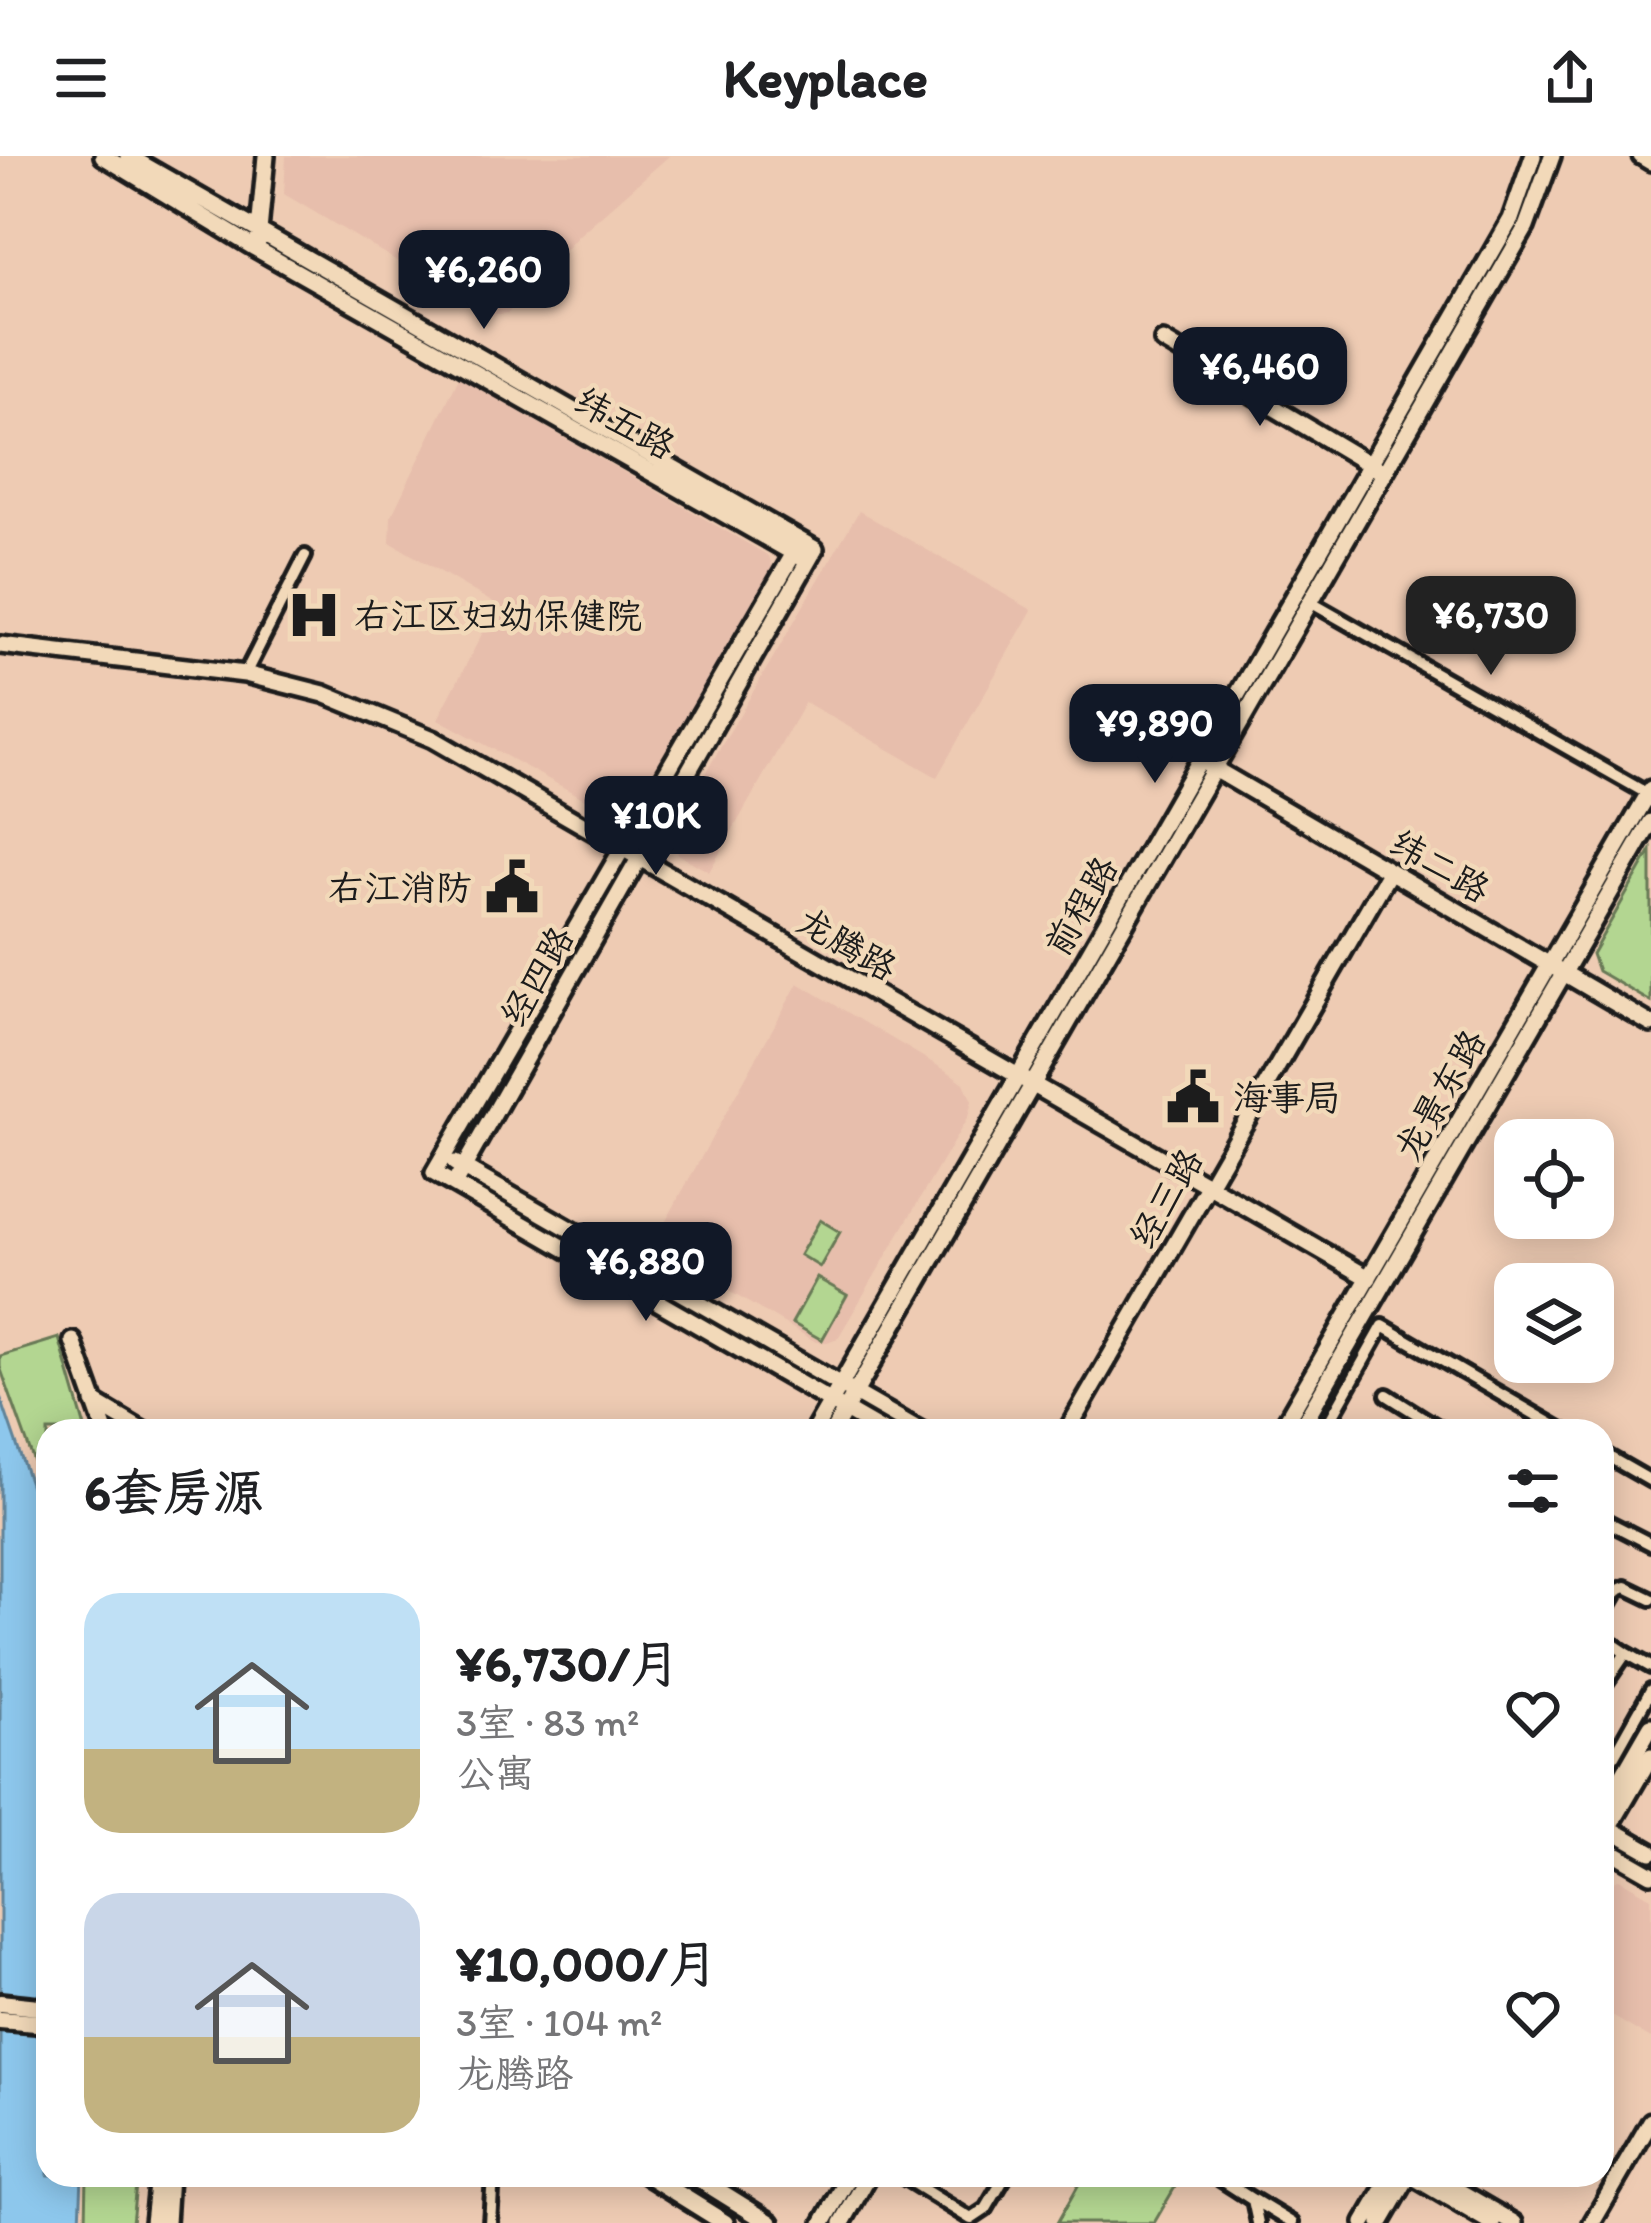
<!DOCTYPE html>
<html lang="zh">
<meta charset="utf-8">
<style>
:root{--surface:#fff;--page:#f6f6f6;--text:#202124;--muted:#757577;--accent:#111827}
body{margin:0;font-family:Itim,"LXGW WenKai TC",sans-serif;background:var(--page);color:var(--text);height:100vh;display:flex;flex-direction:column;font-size:45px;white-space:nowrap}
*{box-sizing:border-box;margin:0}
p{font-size:39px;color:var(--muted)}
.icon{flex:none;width:66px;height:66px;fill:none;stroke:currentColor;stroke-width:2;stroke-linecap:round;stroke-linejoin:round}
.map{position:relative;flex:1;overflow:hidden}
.side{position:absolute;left:36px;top:1263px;width:1578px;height:768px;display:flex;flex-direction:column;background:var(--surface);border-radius:36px;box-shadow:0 6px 30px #0003}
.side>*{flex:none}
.controls{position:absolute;left:1494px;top:963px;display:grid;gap:24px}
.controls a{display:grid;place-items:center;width:120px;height:120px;border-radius:24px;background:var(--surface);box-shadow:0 6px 30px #0003;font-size:60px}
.price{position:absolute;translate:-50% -102px;padding:0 27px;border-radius:24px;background:var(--accent);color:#fff;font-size:39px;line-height:78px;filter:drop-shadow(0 3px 6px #0008)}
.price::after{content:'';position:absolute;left:50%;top:72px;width:36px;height:27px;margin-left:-18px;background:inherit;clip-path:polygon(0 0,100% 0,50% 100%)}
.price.active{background:#222;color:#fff}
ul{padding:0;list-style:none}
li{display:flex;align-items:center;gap:36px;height:300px;padding:0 48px}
li span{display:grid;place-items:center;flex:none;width:336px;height:240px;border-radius:36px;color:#555}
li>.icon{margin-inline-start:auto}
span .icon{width:144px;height:144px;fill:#fffc;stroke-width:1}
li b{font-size:51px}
h2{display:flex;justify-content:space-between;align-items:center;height:144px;padding:0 48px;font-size:51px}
header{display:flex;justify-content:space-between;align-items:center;height:156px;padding:0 48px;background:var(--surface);font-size:54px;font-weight:700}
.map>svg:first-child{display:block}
.built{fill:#e7beac}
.green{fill:#b3d691;stroke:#687956;stroke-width:3}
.water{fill:#8dc7ec;stroke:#608399;stroke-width:3}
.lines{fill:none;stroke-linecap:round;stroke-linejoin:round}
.street-casing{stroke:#1c1c1c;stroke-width:20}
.secondary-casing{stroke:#1c1c1c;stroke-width:24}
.primary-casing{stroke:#1c1c1c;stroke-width:26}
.street{stroke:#f2d9b9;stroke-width:10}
.secondary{stroke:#f2d9b9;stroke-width:15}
.primary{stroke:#f2d9b9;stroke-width:16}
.labels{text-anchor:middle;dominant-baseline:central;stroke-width:9;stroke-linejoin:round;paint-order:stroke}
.street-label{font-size:36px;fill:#1c1c1c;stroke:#f2d9b9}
.poi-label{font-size:36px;fill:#1c1c1c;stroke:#f2d9b9;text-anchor:start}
</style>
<header><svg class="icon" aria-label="menu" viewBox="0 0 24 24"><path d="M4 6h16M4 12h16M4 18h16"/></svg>Keyplace<svg class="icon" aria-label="share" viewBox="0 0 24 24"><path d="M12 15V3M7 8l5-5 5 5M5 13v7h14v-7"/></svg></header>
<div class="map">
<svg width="1651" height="2067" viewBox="0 0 1651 2067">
<rect width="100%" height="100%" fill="#eecbb3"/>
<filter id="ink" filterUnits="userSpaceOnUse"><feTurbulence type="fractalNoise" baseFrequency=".00833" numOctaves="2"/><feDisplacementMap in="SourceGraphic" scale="24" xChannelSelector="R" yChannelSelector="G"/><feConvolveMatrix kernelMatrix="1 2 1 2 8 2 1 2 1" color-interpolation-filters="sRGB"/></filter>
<g filter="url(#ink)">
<path class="built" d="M286 0H669L578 80 508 157 488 159 284 38Z
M459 221 769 400 773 413 629 657 614 659 438 563 497 449 390 386 391 361Z
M859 355 1032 454 937 621 805 546 709 716 678 698 671 682 675 669Z
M798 827 950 917 964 927 972 945 968 961 838 1182 827 1186H816L652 1090Z
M1619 1723 1651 1741V1883L1602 1854V1729Z"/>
<path class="green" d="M1651 695V846L1598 815 1592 798Z
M820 1064 840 1076 820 1111 800 1099Z
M817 1122 847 1139 822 1184 792 1167Z
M59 1182 86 1275H48V1345L0 1211V1200Z
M87 2019H137L132 2067H86Z
M1084 2019H1182L1154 2067H1057Z"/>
<path class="water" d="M0 1240 48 1380V2019H82L80 2067H0Z"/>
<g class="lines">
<defs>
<path id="street" d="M1310 446 1648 638
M245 518 305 400
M1387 1239 1444 1275
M1324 1275 1383 1170 1564 1275
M1602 1297 1651 1325
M1602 1363 1651 1388
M1602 1427 1617 1435 1602 1461
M1617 1435 1626 1431 1651 1443
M1602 1473 1605 1483 1626 1497
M1602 1532 1626 1497 1651 1511
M1602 1621 1651 1534
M900 2019 971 2063 986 2053 1006 2019
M1214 2019 1253 2044 1258 2067
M1254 2044 1292 2067
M490 2067 493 2019"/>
<path id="secondary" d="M103 0 255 92 802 402
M128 0 815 393 454 1028
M1641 0 1651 6
M258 86 266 0
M1163 185 1377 313
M801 385 434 1017 882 1275
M0 489 245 518 324 538 433 583 1369 1122
M1208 609 1651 868
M455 1007 921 1275
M73 1185 105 1275
M94 1246 143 1275
M814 1275 1511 63 1533 0
M833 1275 1526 71 1552 0
M1067 1275 1390 715
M1280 1275 1651 633
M1299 1275 1651 666
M1602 1655 1651 1570
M1602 1668 1651 1696
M1602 1684 1651 1600
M1602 1690 1651 1718
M1410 2019 1492 2067
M1431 2019 1514 2067
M153 2067 158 2019
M166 2067 169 2019
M823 2067 850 2019
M842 2067 869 2019
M1364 2067 1392 2019
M1381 2067 1409 2019
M1592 2067 1651 1965"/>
<path id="primary" d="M0 1847 48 1852
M0 1864 48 1868
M648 2019 725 2067
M693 2019 770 2067"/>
</defs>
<use href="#street" class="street-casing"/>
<use href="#secondary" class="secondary-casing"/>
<use href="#primary" class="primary-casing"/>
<use href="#street" class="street"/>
<use href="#secondary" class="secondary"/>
<use href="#primary" class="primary"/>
</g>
</g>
<defs>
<symbol id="hospital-bare" viewBox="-9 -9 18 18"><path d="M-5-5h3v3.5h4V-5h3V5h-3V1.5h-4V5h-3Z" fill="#1c1c1c" stroke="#f2d9b9" stroke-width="2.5" paint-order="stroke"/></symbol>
<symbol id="civic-bare" viewBox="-9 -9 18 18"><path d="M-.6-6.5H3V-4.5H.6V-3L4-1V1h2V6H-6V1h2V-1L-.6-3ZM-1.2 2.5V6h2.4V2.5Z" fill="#1c1c1c" stroke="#f2d9b9" stroke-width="2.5" paint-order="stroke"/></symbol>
</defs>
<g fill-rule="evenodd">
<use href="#hospital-bare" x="276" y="421" width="76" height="76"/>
<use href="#civic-bare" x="474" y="693" width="76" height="76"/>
<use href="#civic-bare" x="1155" y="903" width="76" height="76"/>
</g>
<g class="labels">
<g class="street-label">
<text transform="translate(625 267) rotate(29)">纬五路</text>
<text transform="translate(1440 710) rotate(30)">纬二路</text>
<text transform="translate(1081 750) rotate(-60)">前程路</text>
<text transform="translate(847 788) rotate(30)">龙腾路</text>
<text transform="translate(537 820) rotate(-60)">经四路</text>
<text transform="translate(1440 939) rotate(-60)">龙景东路</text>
<text transform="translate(1166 1042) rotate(-60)">经三路</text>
</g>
<g class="poi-label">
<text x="354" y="459">右江区妇幼保健院</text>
<text x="472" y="731" text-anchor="end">右江消防</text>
<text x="1233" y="941">海事局</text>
</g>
</g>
</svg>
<div class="controls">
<a><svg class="icon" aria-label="locate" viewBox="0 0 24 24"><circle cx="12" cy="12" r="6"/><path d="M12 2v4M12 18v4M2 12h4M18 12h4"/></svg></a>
<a><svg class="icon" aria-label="layers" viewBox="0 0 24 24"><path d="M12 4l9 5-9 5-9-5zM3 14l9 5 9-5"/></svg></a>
</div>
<b class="price" style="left:484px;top:176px">¥6,260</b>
<b class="price" style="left:1260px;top:273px">¥6,460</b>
<b class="price active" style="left:1491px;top:522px">¥6,730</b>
<b class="price" style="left:1155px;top:630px">¥9,890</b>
<b class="price" style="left:656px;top:722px">¥10K</b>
<b class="price" style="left:646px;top:1168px">¥6,880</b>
<section class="side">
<h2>6套房源<svg class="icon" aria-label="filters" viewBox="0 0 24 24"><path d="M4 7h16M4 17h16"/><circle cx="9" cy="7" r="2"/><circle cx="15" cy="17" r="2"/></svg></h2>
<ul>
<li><span style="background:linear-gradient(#bfe0f5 65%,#c2b280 0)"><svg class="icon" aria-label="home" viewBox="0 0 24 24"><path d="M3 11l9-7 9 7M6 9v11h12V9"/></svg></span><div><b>¥6,730/月</b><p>3室 · 83 m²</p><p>公寓</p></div><svg class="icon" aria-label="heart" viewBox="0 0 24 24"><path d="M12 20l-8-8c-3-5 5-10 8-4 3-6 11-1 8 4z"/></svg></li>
<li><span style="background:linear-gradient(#c9d6e8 60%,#c2b280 0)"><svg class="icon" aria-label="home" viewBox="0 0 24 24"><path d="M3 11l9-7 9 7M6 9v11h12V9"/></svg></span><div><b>¥10,000/月</b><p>3室 · 104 m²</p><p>龙腾路</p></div><svg class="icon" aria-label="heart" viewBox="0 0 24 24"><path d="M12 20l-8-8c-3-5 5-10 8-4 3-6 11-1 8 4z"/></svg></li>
</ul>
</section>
</div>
